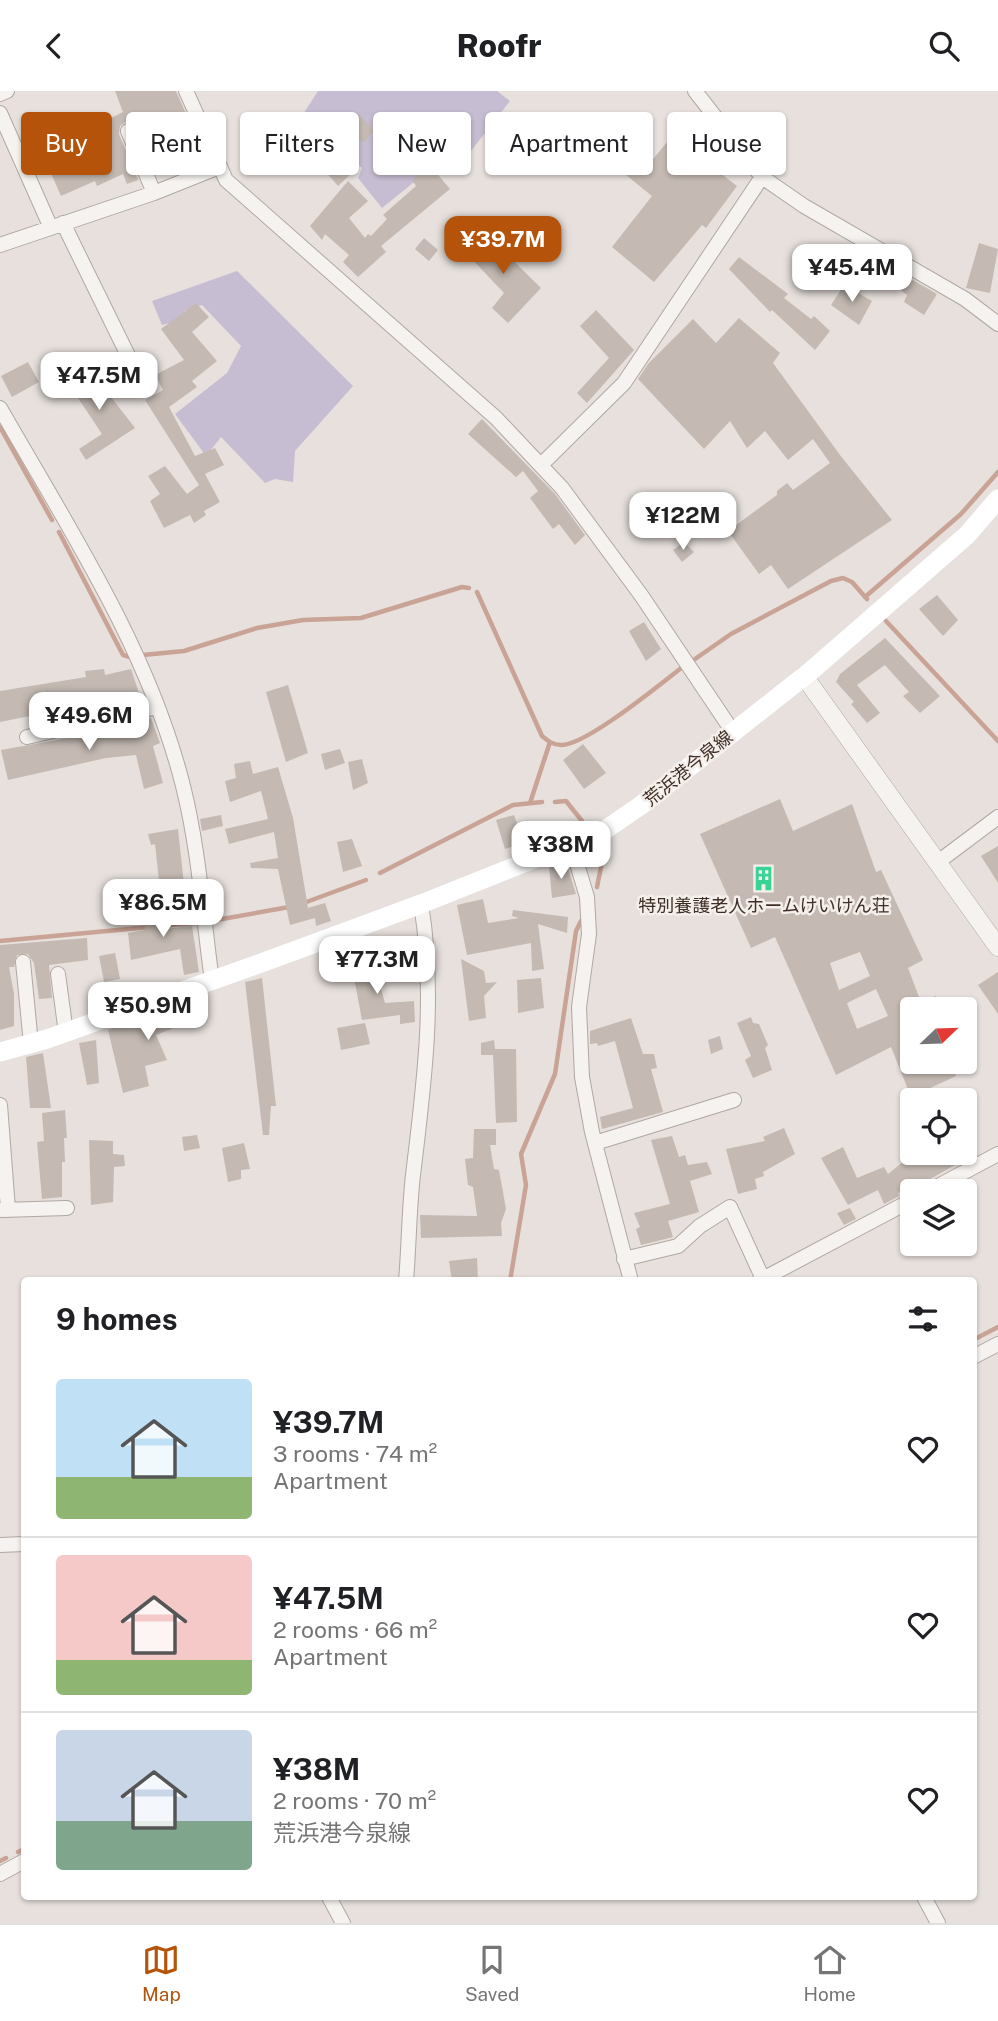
<!DOCTYPE html>
<meta charset="utf-8">
<style>
:root{--surface:#fff;--page:#f2f2f2;--text:#202124;--muted:#757577;--line:#e0e0e0;--accent:#b45309}
body{margin:0;font-family:"Public Sans","Noto Sans JP",sans-serif;background:var(--page);color:var(--text);height:100vh;display:flex;flex-direction:column;font-size:26px;white-space:nowrap}
*{box-sizing:border-box;margin:0}
p{font-size:23px;color:var(--muted)}
.icon{flex:none;width:38px;height:38px;fill:none;stroke:currentColor;stroke-width:2;stroke-linecap:round;stroke-linejoin:round}
.map{position:relative;flex:1;overflow:hidden}
.panel{position:absolute;left:21px;top:1186px;width:956px;height:623px;display:flex;flex-direction:column;background:var(--surface);border-radius:7px;box-shadow:0 2px 5px #0004}
.panel>*{flex:none}
.top-card{position:absolute;left:21px;top:21px;width:957px;height:63px;display:flex;gap:14px}
.needle{width:46px;rotate:67deg}
.controls{position:absolute;left:900px;top:906px;display:grid;gap:14px}
.controls a{display:grid;place-items:center;width:77px;height:77px;border-radius:7px;background:var(--surface);box-shadow:0 2px 5px #0004;font-size:35px}
.price{position:absolute;translate:-50% -60px;padding:0 16px;border-radius:14px;background:#fff;color:#222;font-size:23px;line-height:46px;filter:drop-shadow(0 2px 4px #0008)}
.price::after{content:'';position:absolute;left:50%;top:42px;width:21px;height:16px;margin-left:-10px;background:inherit;clip-path:polygon(0 0,100% 0,50% 100%)}
.price.current{background:var(--accent);color:#fff}
ul{padding:0;list-style:none}
li{display:flex;align-items:center;gap:21px;height:175px;padding:0 35px}
li+li{border-top:2px solid var(--line)}
li span{display:grid;place-items:center;flex:none;width:196px;height:140px;border-radius:7px;color:#555}
li>.icon{margin-inline-start:auto}
span .icon{width:84px;height:84px;fill:#fffc;stroke-width:1}
li b{font-size:30px}
h2{display:flex;justify-content:space-between;align-items:center;height:84px;padding:0 35px;font-size:30px}
.tag{padding:0 24px;border-radius:7px;background:var(--surface);box-shadow:0 2px 5px #0004;font-size:24px;line-height:63px}
.tag.current{background:var(--accent);color:#fff}
header{display:flex;justify-content:space-between;align-items:center;height:91px;padding:0 35px;background:var(--surface);font-size:32px;font-weight:800}
.menu{display:flex;justify-content:space-around;align-items:center;height:98px;border-top:2px solid var(--line);background:var(--surface);font-size:19px;color:var(--muted)}
.menu a{display:grid;justify-items:center;gap:4px}
.menu .current{color:var(--accent)}
.map>svg:first-child{display:block}
.green{fill:#c7bdd2}
.lines{fill:none;stroke-linecap:round;stroke-linejoin:round}
.stream{stroke:#c9a395;stroke-width:4.5}
.building{fill:#c4bab3;fill-rule:evenodd}
.minor-casing{stroke:#b1a7a2;stroke-width:16}
.tertiary-casing{stroke:#b1a7a2;stroke-width:19}
.minor{stroke:#f5f2ef;stroke-width:14}
.tertiary{stroke:#f5f2ef;stroke-width:18}
.secondary{stroke:#fff;stroke-width:19}
.labels{text-anchor:middle;dominant-baseline:central;stroke-width:5;stroke-linejoin:round;paint-order:stroke}
.street-label{font-size:18px;fill:#3e2f26;stroke:#f5efec}
.poi-label{font-size:18px;fill:#3e2f26;stroke:#f5efec}
</style>
<header><svg class="icon" aria-label="back" viewBox="0 0 24 24"><path d="M15 5l-7 7 7 7"/></svg>Roofr<svg class="icon" aria-label="search" viewBox="0 0 24 24"><circle cx="10" cy="10" r="6"/><path d="M15 15l6 6"/></svg></header>
<div class="map">
<svg width="998" height="1832" viewBox="0 0 998 1832">
<rect width="100%" height="100%" fill="#e7e0dc"/>
<path class="green" d="M318 0H497L510 10 464 69 429 79 382 117 358 87 362 77 302 25Z
M237 180 353 295 295 360 293 391 275 388 265 392 221 346 206 365 175 323 227 282 241 255 202 214 184 220 185 228 162 234 152 210Z"/>
<g class="lines">
<path class="stream" d="M0 336 52 429
M59 441 123 564 130 566
M477 501 542 645C548 650 553 654 561 654 585 655 659 594 680 578
M865 506 961 423 998 381
M886 530 998 650
M143 564 184 560 257 537 303 529 361 527 462 496 469 497
M695 568 731 543 831 490 843 487 852 491 867 508
M555 711 566 710 582 730
M530 712 550 651
M380 782 513 714 542 711
M597 796 602 771 598 757
M301 813 366 789
M211 830 289 816
M159 835 196 832
M0 850 150 836
M510 1190 526 1094 521 1063 555 983 576 840 581 830
M973 1249 998 1236
M18 1761 24 1758
M0 1770 6 1767"/>
</g>
<path class="building" d="M115 0H176L205 66 168 78 152 39 140 43 134 33 125 31 120 35 119 43 138 89 127 93 123 83 97 95 95 90 61 105 42 62 123 21Z
M357 21 374 40 363 52 345 34Z
M672 45 737 95 706 137 702 134 654 191 612 156 652 105 611 72 625 55 649 73Z
M322 48 355 79 338 95 309 62Z
M429 73 450 98 381 155 386 161 358 186 343 171 349 164 325 143 322 149 310 135 348 90 368 110 349 127 365 147 368 143 371 145 387 128 383 124 416 95 412 89Z
M480 137 541 197 508 232 492 217 504 202 468 164 475 156 470 150Z
M424 147 438 159 429 170 415 158Z
M979 152 998 158 990 202 966 197Z
M868 163 937 203 924 224 904 211 907 204 885 186 878 195 857 176Z
M739 166 788 203 784 207 811 228 814 225 830 240 815 259 772 219 770 221 729 178Z
M844 194 872 210 859 234 831 214Z
M196 212 209 226 192 241 217 270 192 290 197 296 169 316 195 365 215 357 224 374 205 383 220 411 204 420 206 424 194 432 190 424 164 437 150 410 160 403 148 385 165 375 187 403 199 394 145 309 163 299 155 284 184 269 161 238Z
M596 219 634 259 587 312 577 302 609 267 580 235Z
M739 227 780 262 773 272 840 364 892 429 788 498 771 474 759 483 728 440 777 404V400L787 392 793 399 830 372 813 348 788 369 765 340 747 357 730 330 704 358 638 288 648 273 693 228 716 252Z
M28 271 39 291 12 306 1 285Z
M88 276 135 337 86 369 79 358 102 343 66 289Z
M482 328 555 403 585 444 575 454 559 433 553 438 530 407 538 400 523 380 516 386 468 343Z
M684 451 694 461 682 471 673 459Z
M937 504 958 529 943 545 919 518Z
M644 531 661 558 646 570 629 540Z
M885 547 940 605 920 622 903 605 909 601 885 574 857 594 880 622 867 632 851 613 854 611 836 591 840 583Z
M104 578 105 584 131 578 139 602 30 627V625L0 631V600L86 586 85 580Z
M288 594 308 662 286 671 266 601Z
M151 627 160 652 153 655 163 692 144 698 136 664 106 667 8 689 1 659 134 635 133 632Z
M583 653 606 682 584 698 563 669Z
M340 658 345 672 325 679 321 663Z
M362 668 368 692 353 699 348 671Z
M250 670 253 683 278 676 293 727 308 817 325 812 331 830 316 835 315 827 290 834 278 778 251 777 250 772 278 767 274 741 229 753 225 738 268 728 261 700 230 711 225 690 236 687 234 673Z
M780 708 793 740 852 713 876 781 881 779 923 869 908 877 921 911 936 905 942 919H912V971H951L956 985 911 1006 891 956 836 984 775 846 751 857 700 743ZM860 861 870 885 839 899 830 872ZM876 898 888 925 857 938 847 912Z
M221 724 223 735 202 740 200 728Z
M514 724 524 752 505 758 496 729Z
M178 738 185 803 161 808 155 753 151 754 148 743Z
M352 748 362 775 343 781 337 751Z
M998 755V792L981 765Z
M566 771 576 803 552 807 549 775Z
M483 808 488 832 519 827 512 825 513 819 568 826 567 842 538 833 544 878 532 880 531 852 467 864 457 814Z
M163 809 164 838 192 835 199 881 184 884 180 858 131 869 128 842 145 839 144 812Z
M87 847 88 869 49 874 52 907 39 908 34 872 28 863 17 864 14 876H9L14 903V935L0 939V854Z
M115 862 120 888 104 891 99 865Z
M461 868 484 880 486 892 497 891 484 905 486 927 469 930Z
M373 869 385 912 414 910 415 931 400 933V924L362 929 351 871Z
M998 881V923L978 894Z
M262 887 276 1015H271L269 1044H263L245 891Z
M541 887 544 917 518 922 517 889Z
M201 906 207 924 156 944 167 969 145 975 149 995 123 1002 108 939Z
M751 926 753 932 759 933 768 954 765 957 772 979 753 987 745 969 751 965 737 932Z
M631 927 643 963H654L657 977 651 978 663 1021 602 1038 600 1026 633 1017 615 950 598 955 597 952 590 953V940Z
M365 932 370 953 341 959 337 937Z
M720 945 723 958 711 963 708 949Z
M96 949 99 992 87 994 79 952Z
M494 949 495 958H516L517 1031 496 1032 493 964H481V952Z
M43 962 51 1017H30L26 966Z
M65 1019 67 1047H64L65 1071H62V1106L42 1108 37 1051 44 1050 42 1022Z
M784 1037 795 1063 763 1081 764 1085 755 1088 757 1098 738 1103 726 1058 765 1050 763 1046Z
M474 1038H496V1054H490L494 1078 499 1079 506 1118 501 1132 502 1145 421 1147 420 1124 477 1125 473 1096 468 1094 465 1068 473 1067Z
M197 1044 200 1057 184 1060 182 1046Z
M672 1045 679 1066 685 1064 688 1074 707 1071 712 1083 690 1090 699 1121 668 1130 673 1146 641 1154 636 1138 640 1136 634 1122 670 1113 651 1049Z
M89 1049 113 1050V1063L124 1064 125 1075 114 1076 113 1111 91 1114Z
M244 1052 250 1078 241 1079V1088L228 1091 222 1057Z
M843 1056 857 1087 884 1076 888 1083 914 1062H976L925 1091 898 1102 899 1105 884 1113 878 1099 848 1114 821 1067Z
M850 1117 856 1128 844 1134 837 1122Z
M477 1167 478 1190H452L449 1170Z"/>
<g class="lines">
<defs>
<path id="minor" d="M186 0 226 89 496 327 562 397 641 504 733 641
M695 0 762 86 804 115 965 208 998 233
M0 3 7 0
M0 22 51 137
M128 40 154 102
M63 132 143 295
M0 154 154 102 219 76
M0 317C69 438 149 559 183 695 199 758 203 825 212 890
M541 374 624 292 762 86
M27 646 157 616
M571 753 587 806 589 843 579 916 582 986 592 1041 631 1190
M938 771 998 726
M23 871 31 953
M58 883 66 942
M0 1014 8 1118
M595 1052 734 1009
M927 1101 998 1063
M2 1119 67 1117
M624 1168 678 1155 700 1135 730 1116 763 1188
M406 1190C409 1155 409 1119 413 1084 424 993 436 904 421 813
M759 1190 912 1109
M973 1266 998 1253
M0 1454 24 1453
M0 1783 24 1770
M329 1806 343 1832
M924 1806 938 1832"/>
<path id="tertiary" d="M804 585 998 856"/>
</defs>
<use href="#minor" class="minor-casing"/>
<use href="#tertiary" class="tertiary-casing"/>
<use href="#minor" class="minor"/>
<use href="#tertiary" class="tertiary"/>
<path class="secondary" d="M0 961 47 948 264 871 421 813 602 741 640 715 812 579 967 444 998 408"/>
</g>
<defs>
<symbol id="building-bare" viewBox="-9 -9 18 18"><path d="M-4-6H4V6H1V3H-1V6H-4ZM-2.5-4.3h1.7v1.8h-1.7ZM.8-4.3h1.7v1.8H.8ZM-2.5-1h1.7V.8h-1.7ZM.8-1h1.7V.8H.8Z" fill="#3ad396" stroke="#f5efec" stroke-width="2.5" paint-order="stroke"/></symbol>
</defs>
<g fill-rule="evenodd">
<use href="#building-bare" x="746" y="770" width="35" height="35"/>
</g>
<g class="labels">
<g class="street-label">
<text transform="translate(688 677) rotate(-39)">荒浜港今泉線</text>
</g>
<g class="poi-label">
<text x="764" y="814">特別養護老人ホームけいけん荘</text>
</g>
</g>
</svg>
<div class="controls">
<a><svg class="needle" viewBox="-14 -14 28 28"><path d="M0-13l5 13h-10z" fill="#e53935"/><path d="M0 13l5-13h-10z" fill="#757577"/></svg></a>
<a><svg class="icon" aria-label="locate" viewBox="0 0 24 24"><circle cx="12" cy="12" r="6"/><path d="M12 2v4M12 18v4M2 12h4M18 12h4"/></svg></a>
<a><svg class="icon" aria-label="layers" viewBox="0 0 24 24"><path d="M12 4l9 5-9 5-9-5zM3 14l9 5 9-5"/></svg></a>
</div>
<b class="price current" style="left:503px;top:185px">¥39.7M</b>
<b class="price" style="left:852px;top:213px">¥45.4M</b>
<b class="price" style="left:99px;top:321px">¥47.5M</b>
<b class="price" style="left:683px;top:461px">¥122M</b>
<b class="price" style="left:89px;top:661px">¥49.6M</b>
<b class="price" style="left:561px;top:790px">¥38M</b>
<b class="price" style="left:163px;top:848px">¥86.5M</b>
<b class="price" style="left:377px;top:905px">¥77.3M</b>
<b class="price" style="left:148px;top:951px">¥50.9M</b>
<div class="top-card">
<a class="tag current">Buy</a>
<a class="tag">Rent</a>
<a class="tag">Filters</a>
<a class="tag">New</a>
<a class="tag">Apartment</a>
<a class="tag">House</a>
</div>
<section class="panel">
<h2>9 homes<svg class="icon" aria-label="filters" viewBox="0 0 24 24"><path d="M4 7h16M4 17h16"/><circle cx="9" cy="7" r="2"/><circle cx="15" cy="17" r="2"/></svg></h2>
<ul>
<li><span style="background:linear-gradient(#bfe0f5 70%,#8fb573 0)"><svg class="icon" aria-label="home" viewBox="0 0 24 24"><path d="M3 11l9-7 9 7M6 9v11h12V9"/></svg></span><div><b>¥39.7M</b><p>3 rooms · 74 m²</p><p>Apartment</p></div><svg class="icon" aria-label="heart" viewBox="0 0 24 24"><path d="M12 20l-8-8c-3-5 5-10 8-4 3-6 11-1 8 4z"/></svg></li>
<li><span style="background:linear-gradient(#f6c9c9 75%,#8fb573 0)"><svg class="icon" aria-label="home" viewBox="0 0 24 24"><path d="M3 11l9-7 9 7M6 9v11h12V9"/></svg></span><div><b>¥47.5M</b><p>2 rooms · 66 m²</p><p>Apartment</p></div><svg class="icon" aria-label="heart" viewBox="0 0 24 24"><path d="M12 20l-8-8c-3-5 5-10 8-4 3-6 11-1 8 4z"/></svg></li>
<li><span style="background:linear-gradient(#c9d6e8 65%,#7fa58c 0)"><svg class="icon" aria-label="home" viewBox="0 0 24 24"><path d="M3 11l9-7 9 7M6 9v11h12V9"/></svg></span><div><b>¥38M</b><p>2 rooms · 70 m²</p><p>荒浜港今泉線</p></div><svg class="icon" aria-label="heart" viewBox="0 0 24 24"><path d="M12 20l-8-8c-3-5 5-10 8-4 3-6 11-1 8 4z"/></svg></li>
</ul>
</section>
</div>
<nav class="menu">
<a class="current"><svg class="icon" aria-label="map" viewBox="0 0 24 24"><path d="M3 6l6-2 6 2 6-2v14l-6 2-6-2-6 2zM9 4v14M15 6v14"/></svg>Map</a>
<a><svg class="icon" aria-label="saved" viewBox="0 0 24 24"><path d="M7 4h10v16l-5-4-5 4z"/></svg>Saved</a>
<a><svg class="icon" aria-label="home" viewBox="0 0 24 24"><path d="M3 11l9-7 9 7M6 9v11h12V9"/></svg>Home</a>
</nav>
